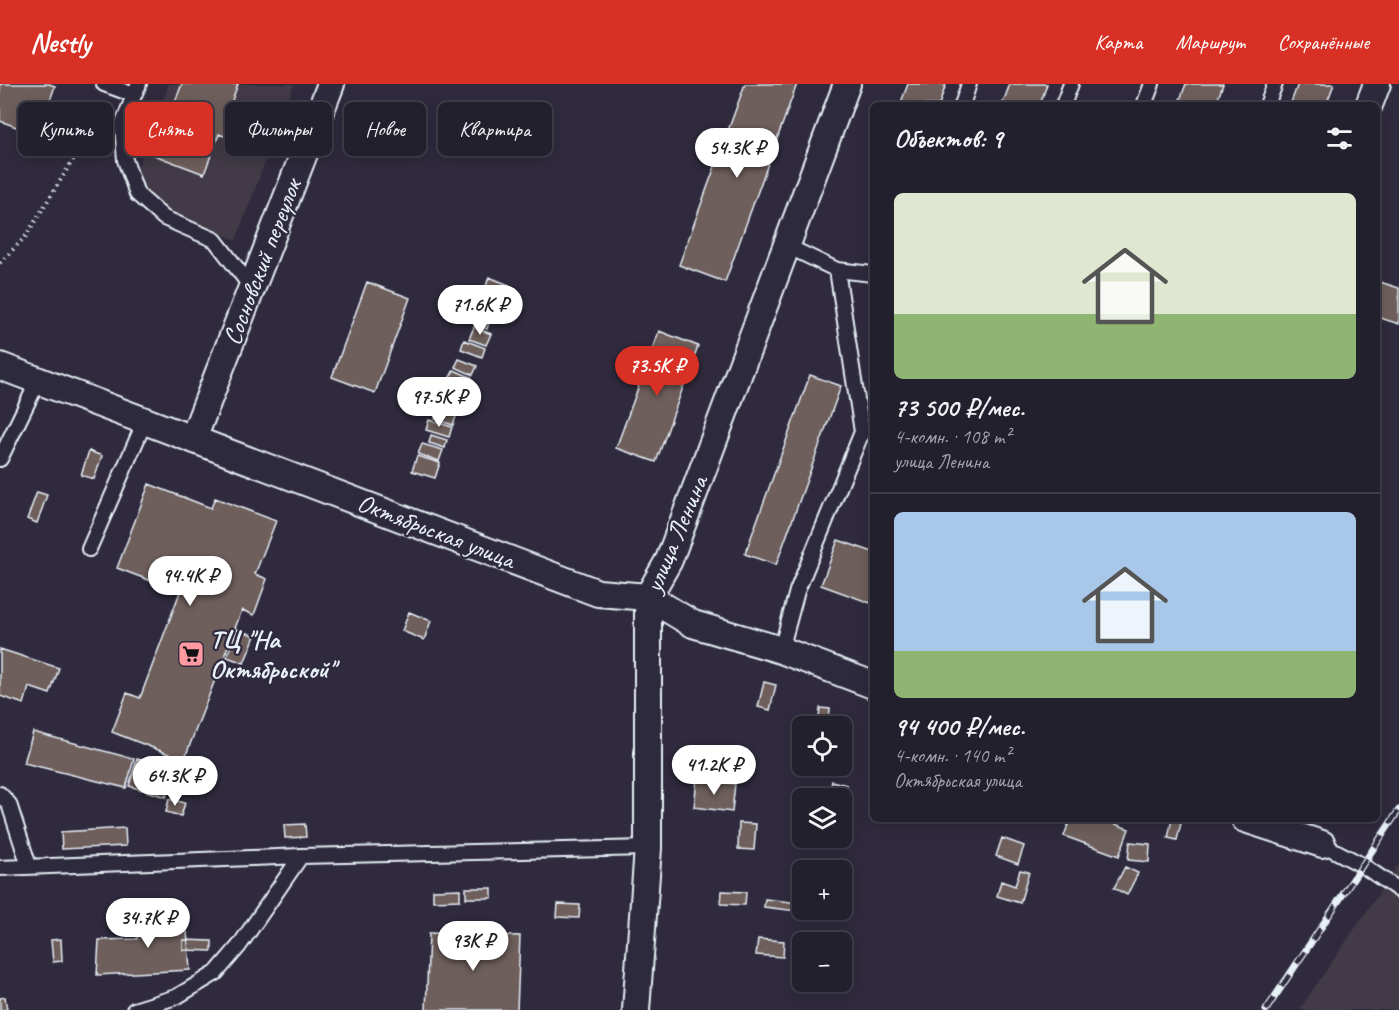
<!DOCTYPE html>
<html lang="ru">
<meta charset="utf-8">
<style>
:root{--surface:#23202e;--page:#2f2d3a;--text:#f1f3f6;--muted:#a3a3aa;--line:#403e4a;--accent:#d93025}
body{margin:0;font-family:Caveat,sans-serif;background:var(--page);color:var(--text);height:100vh;display:flex;flex-direction:column;font-size:22px;white-space:nowrap}
*{box-sizing:border-box;margin:0}
p{font-size:20px;color:var(--muted)}
.icon{flex:none;width:33px;height:33px;fill:none;stroke:currentColor;stroke-width:2;stroke-linecap:round;stroke-linejoin:round}
.map{position:relative;flex:1;overflow:hidden}
.details{position:absolute;left:870px;top:18px;width:510px;height:720px;display:flex;flex-direction:column;background:var(--surface);border-radius:9px;box-shadow:0 3px 15px #0003,0 0 0 2px var(--line)}
.details>*{flex:none}
.top-card{position:absolute;left:18px;top:18px;width:570px;height:54px;display:flex;gap:12px}
.fabs{position:absolute;left:792px;top:632px;display:grid;gap:12px}
.fabs a{display:grid;place-items:center;width:60px;height:60px;border-radius:9px;background:var(--surface);box-shadow:0 3px 15px #0003,0 0 0 2px var(--line);font-size:30px}
.price{position:absolute;translate:-50% -51px;padding:0 14px;border-radius:21px;background:#fff;color:#222;font-size:20px;line-height:39px;filter:drop-shadow(0 2px 3px #0008)}
.price::after{content:'';position:absolute;left:50%;top:36px;width:18px;height:14px;margin-left:-9px;background:inherit;clip-path:polygon(0 0,100% 0,50% 100%)}
.price.on{background:var(--accent);color:#fff}
ul{padding:0;list-style:none}
li{display:grid;align-content:center;gap:12px;height:318px;padding:0 24px}
li+li{border-top:2px solid var(--line)}
li span{display:grid;place-items:center;height:186px;border-radius:9px;color:#555}
li>.icon{margin-inline-start:auto}
span .icon{width:108px;height:108px;fill:#fffc;stroke-width:1}
li b{font-size:26px}
h2{display:flex;justify-content:space-between;align-items:center;height:72px;padding:0 24px;font-size:26px}
.tag{padding:0 21px;border-radius:9px;background:var(--surface);box-shadow:0 3px 15px #0003,0 0 0 2px var(--line);font-size:21px;line-height:54px}
.tag.on{background:var(--accent);color:#fff}
header{display:flex;align-items:center;gap:36px;box-sizing:border-box;height:84px;padding:0 30px;background:var(--accent);color:#fff}
header strong{font-size:28px}
nav{display:flex;gap:33px;margin-inline-start:auto;font-size:21px}
.map>svg:first-child{display:block}
.built{fill:#423a46}
.building{fill:#6e5e5b;stroke:#e8f1f8;stroke-width:1.5}
.lines{fill:none;stroke-linecap:round;stroke-linejoin:round}
.service-casing{stroke:#e8f1f8;stroke-width:18}
.minor-casing{stroke:#e8f1f8;stroke-width:30}
.path{stroke:#e8f1f8;stroke-width:4;stroke-dasharray:1.5 4.5;stroke-linecap:butt}
.service{stroke:#2f2a3d;stroke-width:14}
.minor{stroke:#2f2a3d;stroke-width:26}
.rail-casing{stroke:#e8f1f8;stroke-width:7}
.rail{stroke:#2f2a3d;stroke-width:4.5;stroke-dasharray:14;stroke-linecap:butt}
.labels{text-anchor:middle;dominant-baseline:central;stroke-width:4.5;stroke-linejoin:round;paint-order:stroke}
.street-label{font-size:26px;fill:#e8f1f8;stroke:#2f2a3d}
.poi-label{font-size:26px;font-weight:bold;fill:#e8f1f8;stroke:#2f2a3d;text-anchor:start}
</style>
<header>
<strong>Nestly</strong>
<nav><a>Карта</a><a>Маршрут</a><a>Сохранённые</a></nav>
</header>
<div class="map">
<svg width="1399" height="926" viewBox="0 0 1399 926">
<rect width="100%" height="100%" fill="#2f2a3d"/>
<filter id="ink" filterUnits="userSpaceOnUse"><feTurbulence type="fractalNoise" baseFrequency=".0167" numOctaves="2"/><feDisplacementMap in="SourceGraphic" scale="12" xChannelSelector="R" yChannelSelector="G"/><feConvolveMatrix kernelMatrix="1 2 1 2 8 2 1 2 1" color-interpolation-filters="sRGB"/></filter>
<g filter="url(#ink)">
<path class="built" d="M169 0H294L236 156 127 112Z
M1399 780V926H1299L1378 811Z"/>
<path class="building" d="M0 0H49L55 2 38 51 0 37Z
M182 0H238L230 22 238 25 227 53 219 50 204 90 154 71Z
M745 0H797L725 198 679 181Z
M908 0H946L939 21H900Z
M1010 0H1047L1040 21H1002Z
M1186 0H1223L1216 21H1178Z
M1298 0H1334L1326 21H1290Z
M489 193 509 201 505 213 485 205Z
M1377 197 1399 204V240L1377 233Z
M367 198 410 214 375 309 332 293Z
M480 218 498 225 493 236 475 229Z
M475 231 490 236 487 245 472 239Z
M474 243 491 250 486 261 469 255Z
M659 247 698 262 656 378 616 364Z
M464 256 485 264 482 273 461 265Z
M459 275 477 282 473 291 455 283Z
M454 286 472 294 468 304 449 295Z
M810 291 841 302 776 481 745 470Z
M448 297 468 306 463 318 442 309Z
M438 324 457 330 453 341 435 335Z
M429 336 452 343 449 353 426 346Z
M431 351 447 356 445 364 429 359Z
M422 360 443 366 439 377 418 370Z
M89 367 102 372 94 395 81 391Z
M417 372 440 379 435 394 412 387Z
M149 400 211 424 215 414 276 437 255 490 267 495 254 531 242 526 184 676 112 648 127 609 140 614 180 508 117 484Z
M37 408 47 411 37 439 27 435Z
M838 456 873 468V520L821 501Z
M409 528 431 537 424 556 402 547Z
M237 545 255 552 244 579 227 573Z
M0 565 59 584 50 610 29 603 24 620 0 612Z
M764 598 776 601 770 626 758 623Z
M820 624 830 625 828 642H818Z
M33 648 134 675 126 704 24 679Z
M137 675 173 683 166 713 129 702Z
M697 695 735 700 732 728 694 723Z
M832 697 847 701 842 720V714H828Z
M169 715 185 719 181 732 166 728Z
M1070 735H1101L1129 745 1119 772 1064 752Z
M1172 735H1182L1177 756 1168 754Z
M739 739 756 740 754 766 738 765Z
M305 740 306 753 285 754 284 741Z
M125 744 126 762 62 765 61 748Z
M1002 754 1024 762 1018 780 996 772Z
M1130 758 1150 760 1149 778 1128 776Z
M1125 783 1138 789 1127 811 1114 804Z
M1020 786 1029 788 1020 819 997 812 1001 797 1015 802Z
M466 804H492V814H466Z
M460 805V816L433 817V806Z
M722 807 746 808 745 821 721 820Z
M765 815 798 819 797 827 764 823Z
M558 820 580 821 579 834 557 833Z
M186 834 190 886 97 891 99 856 137 855 139 835Z
M429 849 520 852 517 926H426Z
M61 855 62 877 53 878 51 856Z
M758 855 784 857 783 873 756 871Z
M183 856 212 857V867L183 866Z
M5 913 7 926H0V914Z"/>
<g class="lines">
<defs>
<path id="service" d="M104 0 134 11 139 0
M134 11 122 42 125 76 137 110 164 134 215 156 252 204
M962 21 969 0
M1063 21 1071 0
M1144 21 1152 0
M1267 21 1275 0
M787 162 837 186 873 190
M0 375 38 297
M89 465 145 337
M781 566 797 507 862 348 837 186
M0 710 9 720 29 782
M1322 760 1362 781 1399 806
M0 784 301 772 648 764
M134 926 176 913 216 889 239 862 301 772"/>
<path id="minor" d="M1369 21 1377 0
M0 282 598 509 648 513 693 540 781 566 873 601
M193 355 331 0
M1245 735 1322 760
M636 926 648 764V513L669 476 847 0"/>
</defs>
<use href="#service" class="service-casing"/>
<use href="#minor" class="minor-casing"/>
<path class="path" d="M0 179 26 152 84 58 105 38"/>
<use href="#service" class="service"/>
<use href="#minor" class="minor"/>
<defs>
<path id="rail" d="M1266 926 1399 726"/>
</defs>
<use href="#rail" class="rail-casing"/>
<use href="#rail" class="rail"/>
</g>
</g>
<defs>
<symbol id="supermarket-square" viewBox="-11 -11 22 22"><rect x="-9" y="-9" width="18" height="18" rx="4" fill="#ff9aa2" stroke="#2f2a3d"/><path d="M-6-5.5h2.5l.6 2H6L4.5 2H-2.5L-4.4-4H-6ZM-1.5 3.2a1.3 1.3 0 1 0 .1 0ZM3 3.2a1.3 1.3 0 1 0 .1 0Z" fill="#111"/></symbol>
</defs>
<g fill-rule="evenodd">
<use href="#supermarket-square" x="176" y="555" width="30" height="30"/>
</g>
<g class="labels">
<g class="street-label">
<text transform="translate(262 178) rotate(-69)">Сосновский переулок</text>
<text transform="translate(436 447) rotate(21)">Октябрьская улица</text>
<text transform="translate(676 450) rotate(-67)">улица Ленина</text>
</g>
<g class="poi-label">
<text x="210" y="555">ТЦ "На<tspan x="210" dy="30">Октябрьской"</tspan></text>
</g>
</g>
</svg>
<div class="fabs">
<a><svg class="icon" aria-label="locate" viewBox="0 0 24 24"><circle cx="12" cy="12" r="6"/><path d="M12 2v4M12 18v4M2 12h4M18 12h4"/></svg></a>
<a><svg class="icon" aria-label="layers" viewBox="0 0 24 24"><path d="M12 4l9 5-9 5-9-5zM3 14l9 5 9-5"/></svg></a>
<a>+</a>
<a>−</a>
</div>
<b class="price" style="left:737px;top:95px">54.3K ₽</b>
<b class="price" style="left:480px;top:252px">71.6K ₽</b>
<b class="price on" style="left:657px;top:313px">73.5K ₽</b>
<b class="price" style="left:439px;top:344px">97.5K ₽</b>
<b class="price" style="left:190px;top:523px">94.4K ₽</b>
<b class="price" style="left:714px;top:712px">41.2K ₽</b>
<b class="price" style="left:175px;top:723px">64.3K ₽</b>
<b class="price" style="left:148px;top:865px">34.7K ₽</b>
<b class="price" style="left:473px;top:888px">93K ₽</b>
<div class="top-card">
<a class="tag">Купить</a>
<a class="tag on">Снять</a>
<a class="tag">Фильтры</a>
<a class="tag">Новое</a>
<a class="tag">Квартира</a>
</div>
<section class="details">
<h2>Объектов: 9<svg class="icon" aria-label="filters" viewBox="0 0 24 24"><path d="M4 7h16M4 17h16"/><circle cx="9" cy="7" r="2"/><circle cx="15" cy="17" r="2"/></svg></h2>
<ul>
<li><span style="background:linear-gradient(#dfe7d0 65%,#8fb573 0)"><svg class="icon" aria-label="home" viewBox="0 0 24 24"><path d="M3 11l9-7 9 7M6 9v11h12V9"/></svg></span><div><b>73 500 ₽/мес.</b><p>4-комн. · 108 m²</p><p>улица Ленина</p></div></li>
<li><span style="background:linear-gradient(#a9c7e8 75%,#8fb573 0)"><svg class="icon" aria-label="home" viewBox="0 0 24 24"><path d="M3 11l9-7 9 7M6 9v11h12V9"/></svg></span><div><b>94 400 ₽/мес.</b><p>4-комн. · 140 m²</p><p>Октябрьская улица</p></div></li>
</ul>
</section>
</div>
